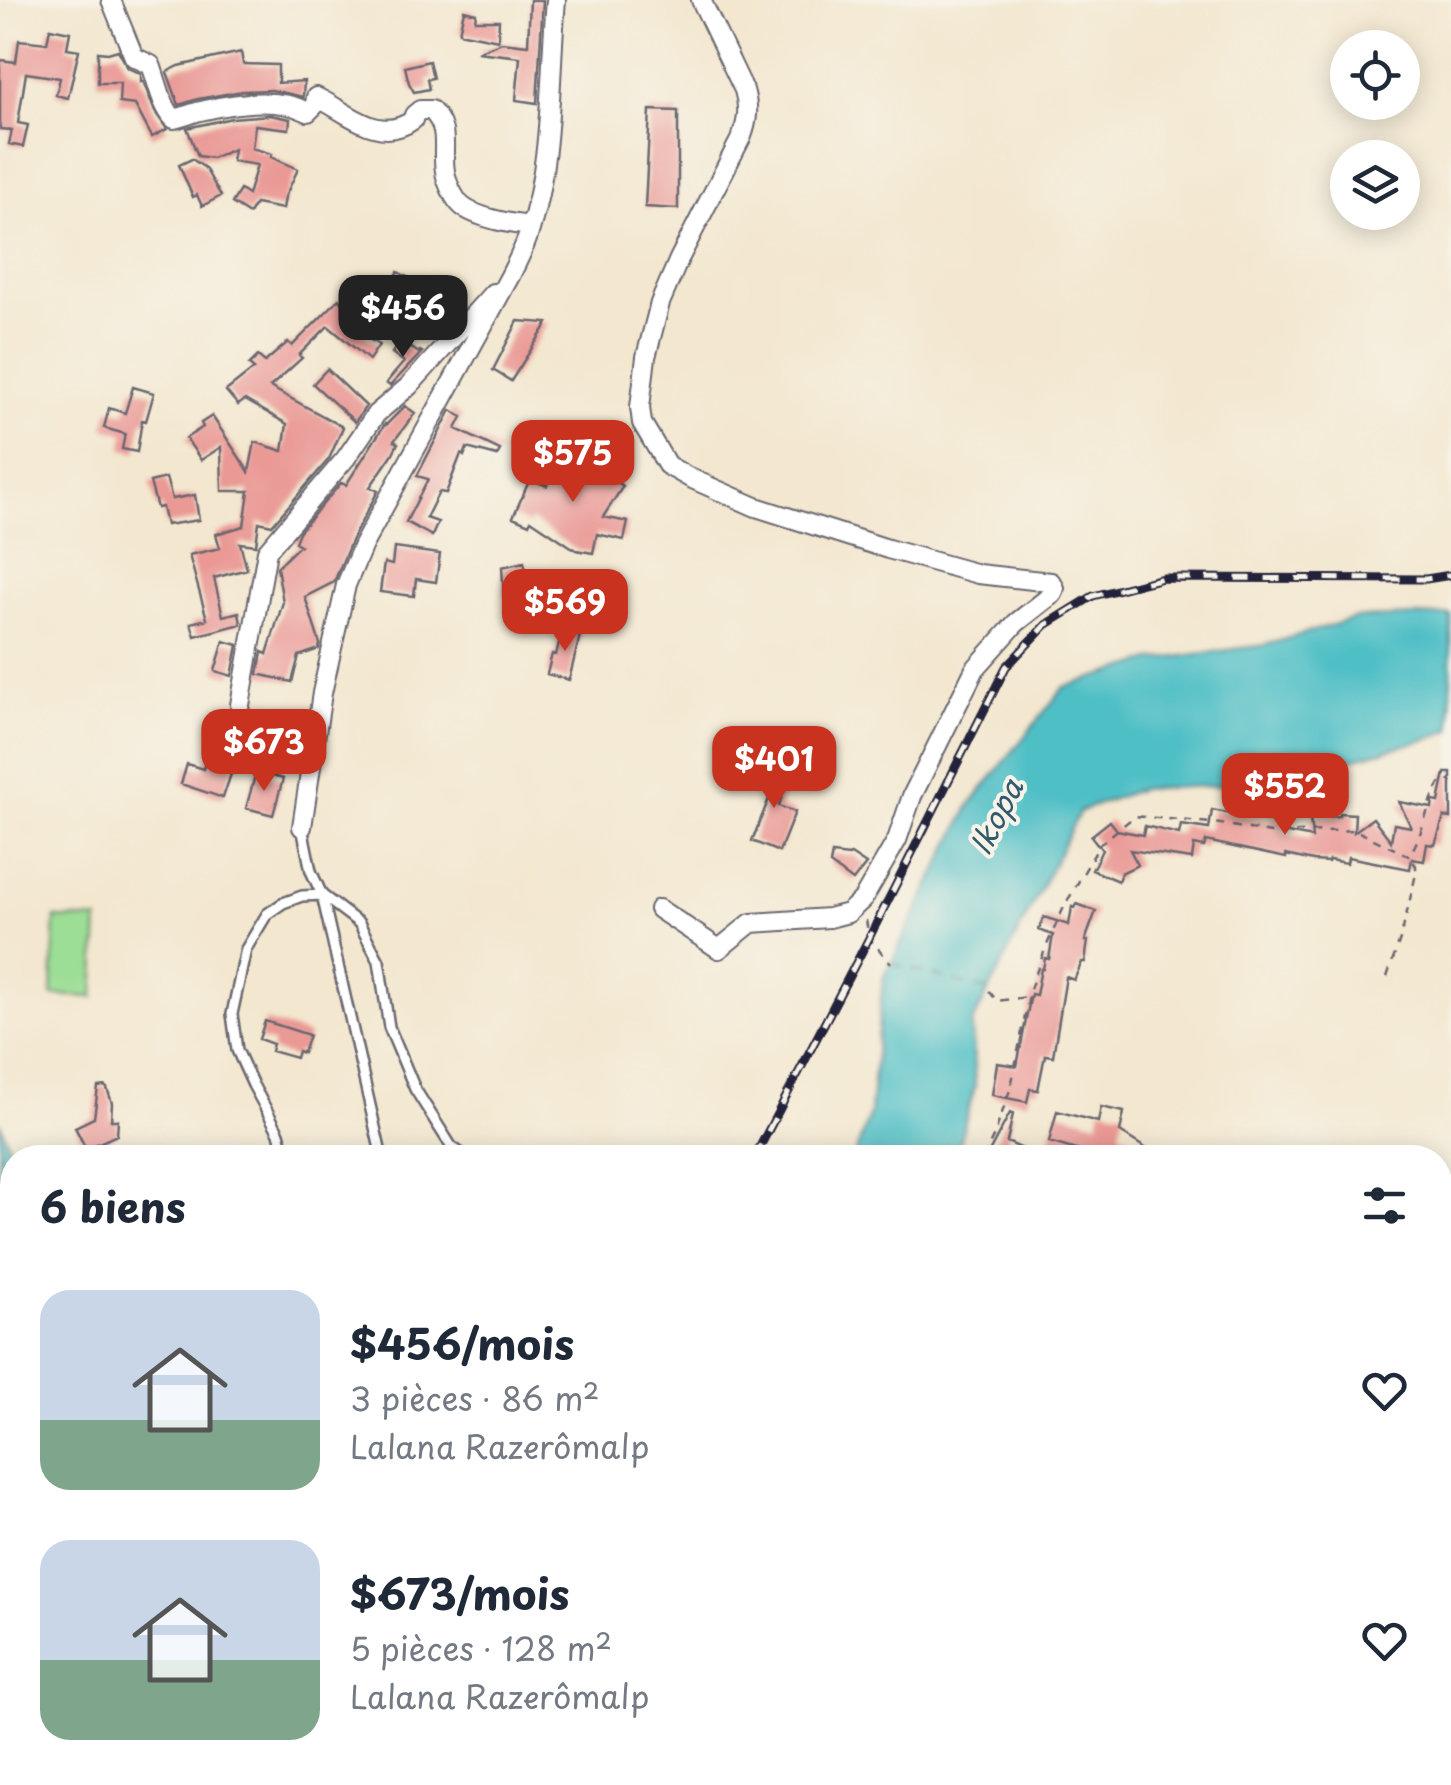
<!DOCTYPE html>
<html lang="fr">
<meta charset="utf-8">
<style>
:root{--surface:#fff;--page:#f2f2f3;--text:#1f2937;--muted:#747a83;--accent:#c8321e}
body{margin:0;font-family:"Playpen Sans",sans-serif;background:var(--page);color:var(--text);height:100vh;display:flex;flex-direction:column;font-size:38px;white-space:nowrap}
*{box-sizing:border-box;margin:0}
p{font-size:32px;color:var(--muted)}
.icon{flex:none;width:55px;height:55px;fill:none;stroke:currentColor;stroke-width:2;stroke-linecap:round;stroke-linejoin:round}
.map{position:relative;flex:1;overflow:hidden}
.details{position:absolute;left:0px;top:1145px;width:1452px;height:640px;display:flex;flex-direction:column;background:var(--surface);border-radius:40px 40px 0 0;box-shadow:0 5px 25px #0003}
.details>*{flex:none}
.buttons{position:absolute;left:1330px;top:30px;display:grid;gap:20px}
.buttons a{display:grid;place-items:center;width:90px;height:90px;border-radius:50%;background:var(--surface);box-shadow:0 5px 25px #0003;font-size:50px}
.price{position:absolute;translate:-50% -85px;padding:0 22px;border-radius:20px;background:var(--accent);color:#fff;font-size:32px;line-height:65px;filter:drop-shadow(0 2px 5px #0008)}
.price::after{content:'';position:absolute;left:50%;top:60px;width:30px;height:22px;margin-left:-15px;background:inherit;clip-path:polygon(0 0,100% 0,50% 100%)}
.price.on{background:#222;color:#fff}
ul{padding:0;list-style:none}
li{display:flex;align-items:center;gap:30px;height:250px;padding:0 40px}
li span{display:grid;place-items:center;flex:none;width:280px;height:200px;border-radius:30px;color:#555}
li>.icon{margin-inline-start:auto}
span .icon{width:120px;height:120px;fill:#fffc;stroke-width:1}
li b{font-size:42px}
h2{display:flex;justify-content:space-between;align-items:center;height:120px;padding:0 40px;font-size:42px}
.map>svg:first-child{display:block}
.green{fill:#9cde95;stroke:#5f8068;stroke-width:2.5}
.water{fill:#50bfc6;stroke:#397080;stroke-width:2.5}
.lines{fill:none;stroke-linecap:round;stroke-linejoin:round}
.ferry{stroke:#32596c;stroke-width:2.5;stroke-dasharray:12 10;stroke-linecap:butt}
.building{fill:#ea9995}
.lane-casing{stroke:#6b676f;stroke-width:14}
.street-casing{stroke:#6b676f;stroke-width:22}
.path{stroke:#6b676f;stroke-width:2.5;stroke-dasharray:8 8;stroke-linecap:butt}
.lane{stroke:#fff;stroke-width:9}
.street{stroke:#fff;stroke-width:18}
.rail-casing{stroke:#22223b;stroke-width:9}
.rail{stroke:#f7f3e8;stroke-width:5;stroke-dasharray:15;stroke-linecap:butt}
.labels{text-anchor:middle;dominant-baseline:central;stroke-width:8;stroke-linejoin:round;paint-order:stroke}
.water-label{font-size:30px;font-style:italic;fill:#32596c;stroke:#f7f3e8}
</style>
<div class="map">
<svg width="1451" height="1785" viewBox="0 0 1451 1785">
<rect width="100%" height="100%" fill="#f7f3e8"/>
<filter id="ink" filterUnits="userSpaceOnUse"><feTurbulence type="fractalNoise" baseFrequency=".01" numOctaves="2"/><feDisplacementMap in="SourceGraphic" scale="20" xChannelSelector="R" yChannelSelector="G"/><feConvolveMatrix kernelMatrix="1 2 1 2 8 2 1 2 1" color-interpolation-filters="sRGB"/></filter>
<filter id="wash" filterUnits="userSpaceOnUse"><feTurbulence type="fractalNoise" baseFrequency=".0048" numOctaves="4" result="noise"/><feDisplacementMap in="SourceGraphic" scale="40" xChannelSelector="R" yChannelSelector="G"/><feGaussianBlur stdDeviation="2.25" result="paint"/><feColorMatrix in="noise" values="0 0 0 0 0 0 0 0 0 0 0 0 0 0 0 0 0 1.4 0 .05"/><feComposite in="paint" operator="in"/></filter>
<g filter="url(#wash)">
<rect width="100%" height="100%" fill="#f3e7cf"/>
<path class="green" d="M55 918 98 920 94 997 52 995Z"/>
<path class="water" d="M1451 615V730L1425 740 1256 784 1140 789 1080 811 972 1024 975 1086 955 1157H854L870 1113 883 979 970 805 1064 687 1152 660 1265 645 1356 618Z
M0 1122 13 1158 12 1610 0 1621Z
M791 1773V1772L885 1773 883 1785H787Z"/>
<g class="lines">
<path class="ferry" d="M891 963 989 991"/>
</g>
<g id="blocks">
<path class="building" d="M530 0H543L537 103 516 100 520 57 477 52 502 42 528 45Z
M464 10 476 13 475 20H499L498 40 459 32Z
M50 28 70 32 67 48 79 50 68 98 56 95 60 78 26 73 18 123 28 125 23 147 9 144 12 130 0 129V60L16 62 19 40 47 43Z
M118 50 128 68 141 74V82L143 81 155 112 167 129 152 137 135 105 119 103 120 83H98V52L108 53Z
M241 52 243 64 278 65V83L304 81 303 97 272 90 242 91 198 99 179 105 167 72 179 66Z
M429 61 433 78 427 79 429 89 414 92 409 83 405 67Z
M650 110 678 111V209L645 207Z
M270 115 290 119 289 129 255 125 252 148 272 154 271 157 298 169 285 197 283 209 255 204 249 214 232 203 240 190 248 195 257 165 232 161 234 149 212 158 198 156 187 128 232 118Z
M192 159 205 168 221 196 202 206 197 195 193 197 179 165Z
M398 272 419 283 408 304 387 294Z
M339 299 347 308 345 310 364 325 358 332 379 345 369 360 328 326 299 355 302 358 270 387 343 427 329 459 272 525 259 522 256 545 240 543 247 569 214 578 223 616 239 612 241 624 195 636 191 623 207 619 189 555 220 548 216 534 244 526 249 491H222L221 447 201 460 186 438 203 427 201 423 212 416 249 472 255 442 283 451 287 424 245 400 238 405 226 391 254 369 249 365 258 356 265 362 288 342 292 346Z
M518 321 548 323 511 381 493 370Z
M399 343 409 349 410 347 419 353 420 351 422 352 390 386 386 383 404 362 392 353Z
M327 369 366 406 355 422 313 384Z
M133 387 154 393 146 421 142 420 137 452 122 449 125 434 104 428 109 408 125 413Z
M405 406 415 413 394 441 398 443 392 455 370 487 378 491 352 539 334 582 305 597 320 644 319 649 299 656 292 682 258 674 262 652 267 654 283 602 277 567 300 545 295 542 299 532 341 483 346 485 385 424 386 425Z
M451 410 462 417 456 429 500 450 497 456 467 448 464 456 461 454 446 493 439 492 426 518 438 522 432 536 406 522 428 479 417 476Z
M552 459 572 463 574 459 594 467 623 486 603 517 628 522 624 540 597 534 593 553 576 550 531 520 529 524 513 517 530 479 547 486Z
M166 478 172 499 195 495 199 520 166 525 162 507 157 508 150 482Z
M394 548 440 554 436 582 416 579 414 596 380 592 384 563 392 565Z
M524 562 532 593 504 598 502 567Z
M563 627 581 631 569 680 547 674 552 654 556 655Z
M224 641 238 645 232 676 215 671Z
M207 756 234 765 223 798 181 784 187 764 203 769Z
M766 761 790 768 779 806 795 812 779 852 752 841 776 781 761 777Z
M256 772 283 779 273 815 246 808Z
M1445 773H1451V818L1444 817 1435 845 1427 844 1424 861 1412 859 1410 869 1348 857 1347 863 1329 860 1328 862 1313 861 1286 855V858L1206 841 1204 847 1194 845 1192 859 1130 850 1138 865 1121 873 1118 881 1092 870 1102 850 1091 836 1110 821 1117 830 1143 835 1145 826 1179 834 1181 825 1209 829 1212 810 1269 821 1270 817 1284 820 1282 832 1312 838 1310 818 1339 816V813L1355 814 1354 832 1373 818 1391 841 1394 824 1411 827 1399 802 1432 808 1433 801 1439 802Z
M832 854 849 856 851 854 866 864 853 881 830 864Z
M1077 904 1096 911 1085 941H1088L1085 962H1082L1074 980 1066 977 1053 1056 1045 1055 1038 1090 1030 1089 1027 1102 992 1095 997 1063 1017 1066 1031 994 1036 995 1041 969H1043L1045 958 1049 959 1053 935 1039 930 1044 917 1069 925 1072 907 1075 908Z
M265 1021 309 1035 303 1053 298 1051 296 1058 271 1051 273 1044 259 1039Z
M104 1086 107 1088 112 1103 111 1120H118L117 1135 86 1149 75 1127 94 1118 98 1087Z
M1101 1107 1124 1112 1120 1132 1161 1158H1103L1049 1142 1057 1111 1098 1122Z
M1010 1113 1013 1114 1007 1142 1043 1158H986Z"/>
</g>
</g>
<g filter="url(#ink)">
<use href="#blocks" fill-opacity="0" stroke="#6b676f" stroke-width="2.5"/>
<g class="lines">
<defs>
<path id="lane" d="M302 827 311 871 322 895 359 923 379 961 389 1027 415 1089 451 1146 467 1158
M286 1158 279 1133 253 1085 237 1050 232 1014 246 949 267 914 283 903 302 896 322 895 382 1158
M108 1772 106 1779 110 1785
M509 1785 522 1772"/>
<path id="street" d="M111 0 134 57 151 65C158 83 161 105 174 119 184 117 194 112 205 110 235 103 279 97 308 112L315 105 316 97C347 111 378 145 413 120L414 115 420 110H431C451 130 441 147 445 171 446 181 454 199 462 206 475 217 516 226 531 225
M240 705 267 551 346 458 376 414 409 386 493 293
M302 827 322 693 346 585 363 545 510 276C517 262 525 247 529 233 553 157 549 78 556 0
M659 909 719 949 751 923 829 918 848 913 863 899 897 840 912 796 975 669 1016 623 1053 594 1055 588 1051 582 978 574 888 549 756 507 690 478 667 465 642 423 640 407 646 357 660 303 679 259 742 136C748 120 749 107 744 90L701 0"/>
</defs>
<use href="#lane" class="lane-casing"/>
<use href="#street" class="street-casing"/>
<path class="path" d="M866 920 869 938 891 963
M1387 977 1401 937 1416 874V866L1410 856
M989 991 997 1001 1028 997
M983 1158 995 1133 1011 1087 1031 986 1046 947 1064 907 1100 844 1135 816 1221 824 1271 833 1355 830 1409 856C1425 831 1426 804 1441 782L1451 780
M884 1785 888 1772"/>
<use href="#lane" class="lane"/>
<use href="#street" class="street"/>
<defs>
<path id="rail" d="M754 1158 869 938 1006 667 1046 625 1093 596 1163 578 1426 579 1451 575
M685 1785 686 1772"/>
</defs>
<use href="#rail" class="rail-casing"/>
<use href="#rail" class="rail"/>
</g>
</g>
<g class="labels">
<g class="water-label">
<text transform="translate(995 816) rotate(-63)">Ikopa</text>
</g>
</g>
</svg>
<div class="buttons">
<a><svg class="icon" aria-label="locate" viewBox="0 0 24 24"><circle cx="12" cy="12" r="6"/><path d="M12 2v4M12 18v4M2 12h4M18 12h4"/></svg></a>
<a><svg class="icon" aria-label="layers" viewBox="0 0 24 24"><path d="M12 4l9 5-9 5-9-5zM3 14l9 5 9-5"/></svg></a>
</div>
<b class="price on" style="left:403px;top:360px">$456</b>
<b class="price" style="left:573px;top:505px">$575</b>
<b class="price" style="left:565px;top:654px">$569</b>
<b class="price" style="left:264px;top:794px">$673</b>
<b class="price" style="left:774px;top:811px">$401</b>
<b class="price" style="left:1285px;top:838px">$552</b>
<section class="details">
<h2>6 biens<svg class="icon" aria-label="filters" viewBox="0 0 24 24"><path d="M4 7h16M4 17h16"/><circle cx="9" cy="7" r="2"/><circle cx="15" cy="17" r="2"/></svg></h2>
<ul>
<li><span style="background:linear-gradient(#c9d6e8 65%,#7fa58c 0)"><svg class="icon" aria-label="home" viewBox="0 0 24 24"><path d="M3 11l9-7 9 7M6 9v11h12V9"/></svg></span><div><b>$456/mois</b><p>3 pièces · 86 m²</p><p>Lalana Razerômalp</p></div><svg class="icon" aria-label="heart" viewBox="0 0 24 24"><path d="M12 20l-8-8c-3-5 5-10 8-4 3-6 11-1 8 4z"/></svg></li>
<li><span style="background:linear-gradient(#c9d6e8 60%,#7fa58c 0)"><svg class="icon" aria-label="home" viewBox="0 0 24 24"><path d="M3 11l9-7 9 7M6 9v11h12V9"/></svg></span><div><b>$673/mois</b><p>5 pièces · 128 m²</p><p>Lalana Razerômalp</p></div><svg class="icon" aria-label="heart" viewBox="0 0 24 24"><path d="M12 20l-8-8c-3-5 5-10 8-4 3-6 11-1 8 4z"/></svg></li>
</ul>
</section>
</div>
